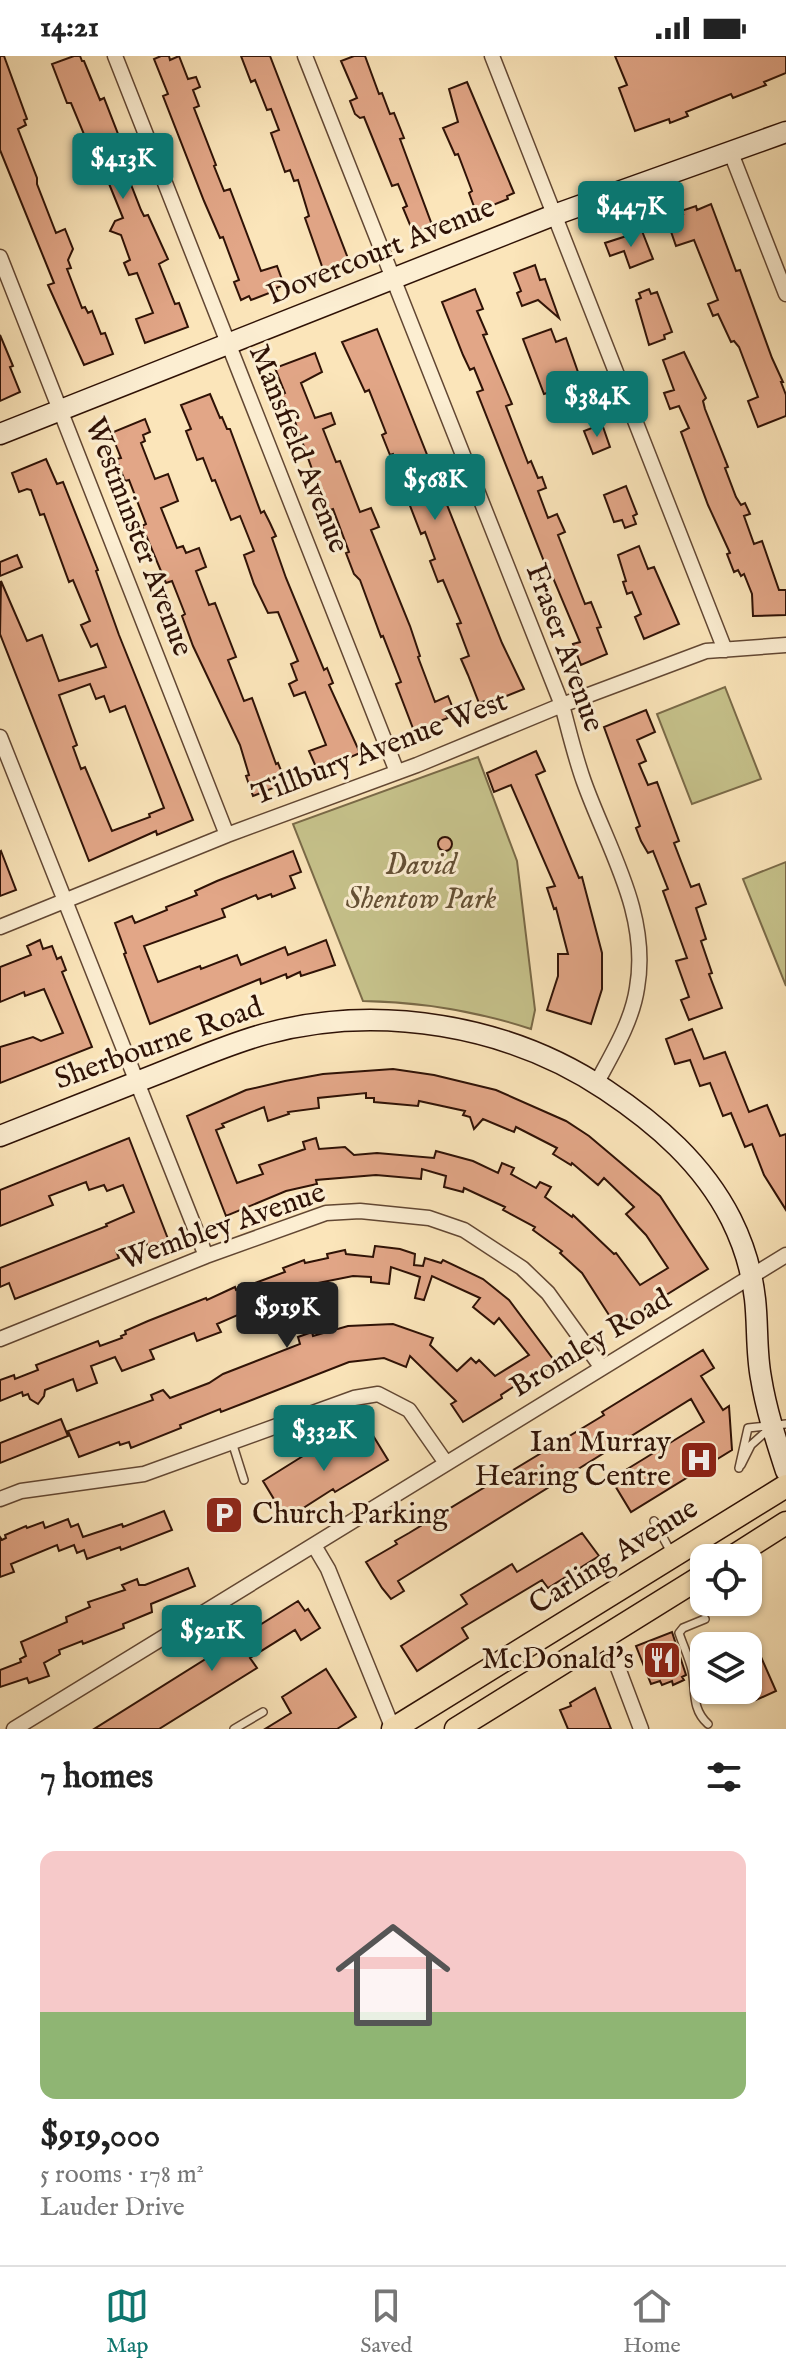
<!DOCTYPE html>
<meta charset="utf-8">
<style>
:root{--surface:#fff;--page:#f2f2f2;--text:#222;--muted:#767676;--line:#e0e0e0;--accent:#0f766e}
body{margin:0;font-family:"IM FELL English",serif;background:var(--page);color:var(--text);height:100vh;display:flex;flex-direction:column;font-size:30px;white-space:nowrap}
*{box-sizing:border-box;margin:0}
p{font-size:26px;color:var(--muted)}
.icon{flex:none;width:44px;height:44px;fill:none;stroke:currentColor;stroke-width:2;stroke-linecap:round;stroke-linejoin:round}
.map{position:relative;height:1673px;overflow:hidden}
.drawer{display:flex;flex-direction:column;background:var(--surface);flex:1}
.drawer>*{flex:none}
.buttons{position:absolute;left:690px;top:1488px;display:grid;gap:16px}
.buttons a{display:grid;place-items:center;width:72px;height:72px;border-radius:16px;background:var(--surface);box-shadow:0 2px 6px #0004;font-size:40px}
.price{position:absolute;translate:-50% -68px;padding:0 18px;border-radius:8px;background:var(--accent);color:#fff;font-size:26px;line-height:52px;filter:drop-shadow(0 2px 4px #0008)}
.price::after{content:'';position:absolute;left:50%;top:48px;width:24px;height:18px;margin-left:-12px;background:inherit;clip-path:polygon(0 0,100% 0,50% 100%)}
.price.active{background:#222;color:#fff}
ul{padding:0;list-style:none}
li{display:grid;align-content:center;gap:16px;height:424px;padding:0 40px}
li span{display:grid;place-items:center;height:248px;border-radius:16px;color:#555}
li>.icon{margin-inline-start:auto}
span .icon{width:144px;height:144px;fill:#fffc;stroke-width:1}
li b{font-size:34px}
h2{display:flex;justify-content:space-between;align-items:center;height:96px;padding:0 40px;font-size:34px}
.status{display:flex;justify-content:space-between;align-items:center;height:56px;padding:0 40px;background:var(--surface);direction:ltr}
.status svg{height:22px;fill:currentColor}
.menu{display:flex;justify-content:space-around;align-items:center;height:112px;border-top:2px solid var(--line);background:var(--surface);font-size:22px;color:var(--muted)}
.menu a{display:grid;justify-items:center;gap:4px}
.menu .active{color:var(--accent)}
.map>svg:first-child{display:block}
.green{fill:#c6c28b;stroke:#7a6a48;stroke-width:2}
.building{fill:#e2a687;stroke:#2f1206;stroke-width:2;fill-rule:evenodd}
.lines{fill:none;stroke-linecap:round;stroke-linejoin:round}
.lane-casing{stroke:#624733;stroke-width:10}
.street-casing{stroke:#624733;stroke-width:17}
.secondary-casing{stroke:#2f1206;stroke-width:23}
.primary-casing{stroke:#2f1206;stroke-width:25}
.lane{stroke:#fceed2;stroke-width:7}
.street{stroke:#fceed2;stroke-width:14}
.secondary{stroke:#fceed2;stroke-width:20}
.primary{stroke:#fbe5ba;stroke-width:22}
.labels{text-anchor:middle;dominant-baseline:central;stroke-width:6;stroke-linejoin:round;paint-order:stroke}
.street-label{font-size:30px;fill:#2f1206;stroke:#fceed2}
.park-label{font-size:30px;font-style:italic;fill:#645035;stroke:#fceed2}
.poi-label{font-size:30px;fill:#2f1206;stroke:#fceed2;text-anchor:end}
</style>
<div class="status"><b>14:21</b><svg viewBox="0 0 49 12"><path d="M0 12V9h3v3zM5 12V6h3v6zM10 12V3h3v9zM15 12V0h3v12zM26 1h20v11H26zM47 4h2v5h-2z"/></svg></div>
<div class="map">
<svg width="786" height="1673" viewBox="0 0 786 1673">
<rect width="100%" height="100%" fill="#fbe5ba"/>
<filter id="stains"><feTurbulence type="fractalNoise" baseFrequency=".0025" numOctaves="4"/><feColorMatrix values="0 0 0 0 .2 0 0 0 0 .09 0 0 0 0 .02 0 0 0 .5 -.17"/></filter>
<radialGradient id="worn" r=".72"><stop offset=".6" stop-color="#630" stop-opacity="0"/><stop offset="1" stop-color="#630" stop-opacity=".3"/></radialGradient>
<path class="green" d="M725 631 761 723 692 748 657 658Z
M478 701 517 805 535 954 531 973C476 955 421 946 363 945L293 768Z
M786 806V930L743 823Z"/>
<path class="building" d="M0 0H4L27 63 24 64 26 69 18 73 37 122V128L56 177 65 173 73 193 68 204 71 212 67 213 82 252 85 251 88 257 92 255 101 278 105 277 113 298 84 309 48 229 54 227 0 94Z
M74 0H80L82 5H84L100 44 104 42 118 78 112 80 141 154 144 160 148 159 168 203 159 208 175 248 179 247 188 271 145 287 136 263 153 257 137 217 129 219 124 207 130 204 121 179 110 175 115 165 123 162 92 86 88 88 71 47H67L52 8Z
M161 0H169L170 4 179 0 188 23 196 21 200 31 193 34 199 50 194 52 216 109 214 110 224 135 230 133 261 215 277 210 284 229 276 232 277 234 251 244 249 240 241 244 234 226 239 224 223 181 220 182 204 145 163 40 168 38 154 3Z
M241 0H270L349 205 324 216 305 162 309 160 298 124 294 125 290 114 285 116 271 77 279 74 271 53 267 54 255 24 251 26Z
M354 0H365L379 38 382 37 390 58 394 57 404 82 400 83 432 169 413 176 403 152 407 150 398 128 392 130 364 61 360 62 355 58 350 45 357 42 341 5Z
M615 0H786V17L764 26 766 29 733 42 731 38 686 56 688 60 670 67 669 63 635 75 619 32 627 29Z
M467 26 514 137 507 140 508 143 476 156 469 137 472 135 458 98 455 99 443 72 458 66 449 33Z
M711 148 736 215 740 214 772 302 783 326H781L786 339V360L758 371 748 345 758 341 739 291 734 285 731 286 718 258 713 260 708 248 718 244 694 184 676 190 667 164 683 158 681 155 696 150 697 154Z
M642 175 653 203 630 212 624 195 610 200 605 187Z
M535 209 540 224 545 223 559 262 538 244 522 250 517 237 521 235 514 217Z
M475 233 483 253 477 255 487 278 483 279 512 348 506 350 528 407 531 405 538 422 542 421 546 432 538 435 548 462 557 458 565 476 558 479 585 548 591 546 601 571 597 572 607 598 581 609 573 588 580 586 551 517 549 518 477 336 483 334 474 312 470 314 463 299 442 246Z
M649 233 651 238 657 236 672 276 664 279 665 283 649 289 636 244 641 242 639 237Z
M377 273 502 587 524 633 489 647 488 644 479 647 468 619 461 603 469 600 457 568 461 567 443 524 438 526 430 505 435 503 425 476 421 478 407 442 410 441 393 398 390 399 382 379 386 377 369 334 365 336 342 286Z
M551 273 556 286 566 282 585 336 557 347 553 335 544 338 523 283Z
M0 279 13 310 10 311 20 336 0 345Z
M684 296 706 342 703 345 705 353 728 411 725 412 736 441 741 449 745 447 750 458 744 460 754 488 762 485 779 534H786V559L753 560 752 538 744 518 741 520 738 514 734 516 727 498 730 497 708 449 681 376 689 372 679 350 670 353 664 337 674 334 663 304Z
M315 297 322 316 301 327 315 362 331 357 335 368 323 373 336 406 340 405 360 456 371 452 379 471 371 474 410 570 420 600 418 601 435 646 448 640 454 655 446 658 448 662 414 675 396 628 401 626 383 580 381 581 360 524 354 518 346 497 349 496 333 453 327 455 294 363 290 365 281 339 285 337 275 312Z
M210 338 220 362 222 361 227 373H230L261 457 264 455 270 467 276 480 272 482 286 522 324 614 327 612 333 627 329 629 360 697 325 712 323 708 316 711 309 695 326 689 305 636 294 640 289 628 297 624 291 608 298 605 278 556 268 557 254 528 244 499 254 495 240 460 231 464 215 424 212 425 203 402 197 404 186 375 191 373 181 349Z
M145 363 150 376 143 379 145 385 141 387 155 423 168 418 178 445 161 452 177 492 183 490 186 497 199 492 206 511 196 515 209 549 215 547 236 601 228 604 244 645 252 642 276 708 278 707 286 727 253 740 246 720 249 719 240 689 193 590 182 560 185 558 172 525 166 527 142 470 146 468 129 424 125 425 116 403 121 402 111 377Z
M602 368 610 391 593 398 584 375Z
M46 403 57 428 63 426 98 514 96 515 119 579 193 764 157 779 156 775 89 805 0 578 1 525 27 585 42 579 59 625 106 611 97 588 91 591 81 569 90 565 73 524 69 526 44 458 40 459 31 434 27 433 19 436 12 417ZM90 628 96 643 104 640 110 656 125 650 164 752 149 758 150 761 112 775 85 711 81 713 73 691 77 689 59 639Z
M626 430 637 458 633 460 636 468 625 472 622 464 614 466 604 439Z
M639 490 648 513 654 511 679 568 644 583 635 561 641 558 632 536 627 538 623 526 626 525 618 499Z
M17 499 22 511 0 520V506Z
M646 654 655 676 637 684 646 705 639 708 648 729 657 726 679 785 674 787 691 831 699 828 706 848 696 852 706 883 701 885 712 917 709 918 722 952 689 964 681 944 689 941 676 905 687 902 663 835 668 833 653 795 648 797 641 785 636 772 640 770 604 671Z
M536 695 545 715 536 719 579 822 582 821 602 897V933L591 968 547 954 558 920V898H568L556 852 554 853 547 832 555 830 511 729 494 736 487 717Z
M438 788a7 7 0 1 1 14 0a7 7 0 1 1-14 0Z
M1 795 16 834 0 840V796Z
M293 795 301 816 290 820 295 832 272 841 271 838 258 843 256 839 222 853 225 861 144 890 158 926 200 910 201 913 237 899 241 909 285 891 288 899 326 884 335 909 301 920 300 916 287 922 286 918 261 928 260 923 150 968 124 898 126 897 115 867 132 860 135 867 167 854 166 851 197 839 195 835 217 825Z
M40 884 43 893 52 890 57 903 61 901 66 914 62 916 92 991 0 1027V991L33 981 41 985 63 977 44 933 25 940 24 936 0 946V911L31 899 27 890Z
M692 973 704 1003 725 996 749 1056 767 1049 780 1080 786 1078V1154L764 1119 752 1088 745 1091 731 1057 723 1060 710 1027 700 1030 690 1004 675 1008 666 983Z
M393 1013 434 1019 496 1034 566 1065 589 1080 660 1140 708 1213 616 1270 582 1217 560 1197 562 1195 533 1174 535 1171 503 1154 505 1151 464 1132 463 1136 444 1131 446 1120 422 1113 421 1123 376 1119 316 1124 317 1128 286 1135 226 1160 187 1060 246 1034 285 1025 323 1018ZM366 1037V1042H374V1046L418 1050 419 1045 465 1055 463 1059 470 1061 474 1073 483 1063 514 1076 516 1071 557 1092 553 1098 571 1109 572 1107 598 1129 604 1122 634 1151 626 1158 646 1179 668 1212 640 1229 616 1197 614 1198 573 1159 572 1161 545 1141 551 1131 540 1126 536 1132 511 1118 514 1112 502 1107 498 1117 473 1105 436 1095 434 1102 377 1097 354 1099 345 1091 319 1093 316 1082 303 1086 305 1093 259 1109 263 1118 237 1127 216 1074 224 1071 222 1068 264 1051 268 1065 289 1058 288 1056 319 1052 318 1042Z
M129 1082 168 1183 148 1191 145 1183 116 1195 119 1202 15 1243 9 1227 0 1231V1212L107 1170 106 1168 134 1156 123 1129 107 1135 104 1129 89 1134 86 1126 49 1140 53 1149 0 1170V1134Z
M375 1190 400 1193 415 1198 414 1209 423 1210 425 1202 441 1207 443 1204 483 1223 509 1244 556 1307 524 1328 522 1325 501 1339 502 1342 463 1366 451 1348 456 1345 410 1300 406 1311 384 1302 349 1306 221 1356 220 1353 180 1369 181 1372 131 1392 129 1386 120 1389 119 1386 79 1401 68 1375 153 1344 151 1339 163 1334 170 1342 209 1327 223 1318 300 1288 298 1281 312 1276 313 1280 348 1270 393 1268 433 1282 430 1289 457 1315 471 1302 476 1307 479 1304 495 1320 529 1299 499 1262 494 1268 473 1251 480 1242 432 1220 424 1244 415 1242 420 1221 391 1211 389 1228 371 1226V1221L353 1220 313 1228 316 1236 288 1247 286 1242 257 1253 256 1251 217 1268 221 1276 197 1285 194 1277 150 1294 154 1303 122 1315 115 1301 91 1310 97 1327 77 1335 73 1323 45 1334 44 1340 38 1348 30 1343 28 1338 23 1340 22 1336 0 1345V1324L14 1319 15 1323 38 1314 36 1309 98 1285 100 1290 122 1282 121 1280 126 1278 125 1275 148 1265 206 1242 207 1244 235 1231 236 1234 285 1216 283 1212 304 1204 305 1207 328 1202 327 1198 345 1194 346 1198 373 1201Z
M703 1294 714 1312 701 1320 723 1354 729 1350 732 1394 631 1456 611 1423 704 1366 691 1343 398 1525 404 1535 391 1543 382 1532 366 1506 397 1488 395 1485 409 1477 604 1359 602 1356Z
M61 1363 68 1380 0 1407V1387Z
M369 1373 388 1404 335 1436 333 1433 286 1463 263 1425 319 1390 326 1399Z
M164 1455 172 1474 121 1494 120 1491 87 1503 84 1494 77 1497 74 1489 59 1495 57 1489 11 1508 14 1516 0 1521V1481L2 1484 6 1482 5 1479 26 1470 27 1472 43 1466 45 1472 68 1463 71 1471 78 1468 83 1481 122 1468 123 1471Z
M582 1477 599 1500 548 1532 542 1524 462 1572 468 1582 417 1615 401 1590 467 1548 461 1539 512 1508 517 1516Z
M188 1512 195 1530 151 1548 152 1556 123 1568 124 1572 83 1588 82 1585 59 1594 60 1598 44 1607 49 1620 29 1627 27 1622 0 1631V1614L21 1606 20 1603 26 1600 21 1586 67 1566 66 1561 90 1551 88 1546 125 1534 122 1529 137 1523 139 1529H145Z
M298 1545 305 1555 308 1553 320 1572 301 1584 295 1574 250 1602 257 1612 159 1673H94Z
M672 1576 686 1619 682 1621 684 1624 673 1629 672 1625 662 1629 660 1625 651 1628 636 1590Z
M757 1592 776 1635 756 1644 748 1625V1596Z
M326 1613 356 1661 337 1673H265L291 1657 282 1641Z
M595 1632 611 1673H568L560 1654 571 1650 570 1647Z"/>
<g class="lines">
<defs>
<path id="lane" d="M232 1386 244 1424
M741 1409 751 1389 770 1372
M739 1412 748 1372 786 1368
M654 1465 672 1498
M705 1563 683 1572 679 1577C683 1589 689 1602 692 1614 696 1634 691 1653 708 1668
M234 1673 263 1656"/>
<path id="street" d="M115 0 397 716
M305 0 562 649C569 675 575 701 584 726 608 793 650 858 637 932 632 966 612 998 596 1028
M492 0 725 594
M731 97 786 238
M0 201 227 779
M0 681 206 1200
M0 871 227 779 417 709 562 649 706 595 786 589
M0 1283 206 1200 326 1157 360 1155 429 1162 464 1174 522 1212 548 1237 602 1312
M0 1443 21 1435 144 1418 354 1342 378 1338 409 1354 446 1407
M315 1491 328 1513 393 1673
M606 1580 641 1673
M14 1673 786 1199"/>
<path id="secondary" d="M0 378 554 159 786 76
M0 1080C52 1059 105 1039 157 1018 193 1004 228 988 265 978 379 947 509 969 606 1034 657 1068 703 1108 731 1163 743 1187 752 1216 755 1243 758 1269 756 1296 761 1322 766 1353 776 1384 786 1415"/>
<path id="primary" d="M731 1502 786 1467
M393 1673 786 1430
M456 1673 704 1519"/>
</defs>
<use href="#lane" class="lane-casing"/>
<use href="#street" class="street-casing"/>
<use href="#secondary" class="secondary-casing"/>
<use href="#primary" class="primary-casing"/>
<use href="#lane" class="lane"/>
<use href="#street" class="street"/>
<use href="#secondary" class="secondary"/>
<use href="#primary" class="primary"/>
</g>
<defs>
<symbol id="hospital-square" viewBox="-11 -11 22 22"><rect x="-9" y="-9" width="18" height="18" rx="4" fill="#8f2418" stroke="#fceed2"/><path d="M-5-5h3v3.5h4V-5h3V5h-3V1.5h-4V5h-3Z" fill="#fff"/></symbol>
<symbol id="parking-square" viewBox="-11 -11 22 22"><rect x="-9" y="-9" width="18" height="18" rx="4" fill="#8f2418" stroke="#fceed2"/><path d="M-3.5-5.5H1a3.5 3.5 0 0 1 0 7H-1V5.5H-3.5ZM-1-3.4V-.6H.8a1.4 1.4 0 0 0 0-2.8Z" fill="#fff"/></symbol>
<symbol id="restaurant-square" viewBox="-11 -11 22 22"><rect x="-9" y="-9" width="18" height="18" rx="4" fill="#8f2418" stroke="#fceed2"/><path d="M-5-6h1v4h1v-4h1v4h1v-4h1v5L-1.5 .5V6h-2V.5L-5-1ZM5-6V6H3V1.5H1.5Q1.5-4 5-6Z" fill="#fff"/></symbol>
</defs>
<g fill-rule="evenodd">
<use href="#hospital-square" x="677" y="1382" width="44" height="44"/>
<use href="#parking-square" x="202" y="1437" width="44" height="44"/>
<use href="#restaurant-square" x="640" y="1582" width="44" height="44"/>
</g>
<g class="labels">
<g class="street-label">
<text transform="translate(381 196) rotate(-22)">Dovercourt Avenue</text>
<text transform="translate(298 393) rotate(68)">Mansfield Avenue</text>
<text transform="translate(138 481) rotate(69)">Westminster Avenue</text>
<text transform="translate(564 592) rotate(70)">Fraser Avenue</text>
<text transform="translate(380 693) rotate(-21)">Tillbury Avenue West</text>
<text transform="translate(159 988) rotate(-20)">Sherbourne Road</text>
<text transform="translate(223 1171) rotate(-19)">Wembley Avenue</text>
<text transform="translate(591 1288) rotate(-31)">Bromley Road</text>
<text transform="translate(614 1501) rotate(-32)">Carling Avenue</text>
</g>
<g class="park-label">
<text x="421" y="810">David<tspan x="421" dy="34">Shentow Park</tspan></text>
</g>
<g class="poi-label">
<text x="671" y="1387">Ian Murray<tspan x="671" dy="34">Hearing Centre</tspan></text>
<text x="252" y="1459" text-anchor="start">Church Parking</text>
<text x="634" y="1604">McDonald's</text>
</g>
</g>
<rect width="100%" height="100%" filter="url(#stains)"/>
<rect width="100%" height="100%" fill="url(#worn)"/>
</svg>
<div class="buttons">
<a><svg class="icon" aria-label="locate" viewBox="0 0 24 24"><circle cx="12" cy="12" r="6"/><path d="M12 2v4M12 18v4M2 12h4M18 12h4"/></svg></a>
<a><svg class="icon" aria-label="layers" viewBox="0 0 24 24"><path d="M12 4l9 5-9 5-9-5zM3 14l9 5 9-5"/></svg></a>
</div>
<b class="price" style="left:123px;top:145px">$413K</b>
<b class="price" style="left:631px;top:193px">$447K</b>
<b class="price" style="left:597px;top:383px">$384K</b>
<b class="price" style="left:435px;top:466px">$568K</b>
<b class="price active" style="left:287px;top:1294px">$919K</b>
<b class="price" style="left:324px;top:1417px">$332K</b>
<b class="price" style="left:212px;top:1617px">$521K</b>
</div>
<section class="drawer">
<h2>7 homes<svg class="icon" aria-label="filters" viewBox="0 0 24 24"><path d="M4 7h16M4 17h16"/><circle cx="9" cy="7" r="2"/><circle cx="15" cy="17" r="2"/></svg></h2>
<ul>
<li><span style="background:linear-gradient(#f6c9c9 65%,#8fb573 0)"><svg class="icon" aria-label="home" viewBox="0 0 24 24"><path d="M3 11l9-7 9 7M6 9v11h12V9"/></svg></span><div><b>$919,000</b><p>5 rooms · 178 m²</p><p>Lauder Drive</p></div></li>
</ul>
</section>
<nav class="menu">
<a class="active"><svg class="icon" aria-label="map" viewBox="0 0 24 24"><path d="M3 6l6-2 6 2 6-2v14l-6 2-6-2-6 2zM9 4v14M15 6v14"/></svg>Map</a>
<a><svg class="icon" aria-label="saved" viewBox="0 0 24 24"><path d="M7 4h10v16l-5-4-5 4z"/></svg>Saved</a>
<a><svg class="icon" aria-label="home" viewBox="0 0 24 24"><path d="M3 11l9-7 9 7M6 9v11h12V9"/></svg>Home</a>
</nav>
